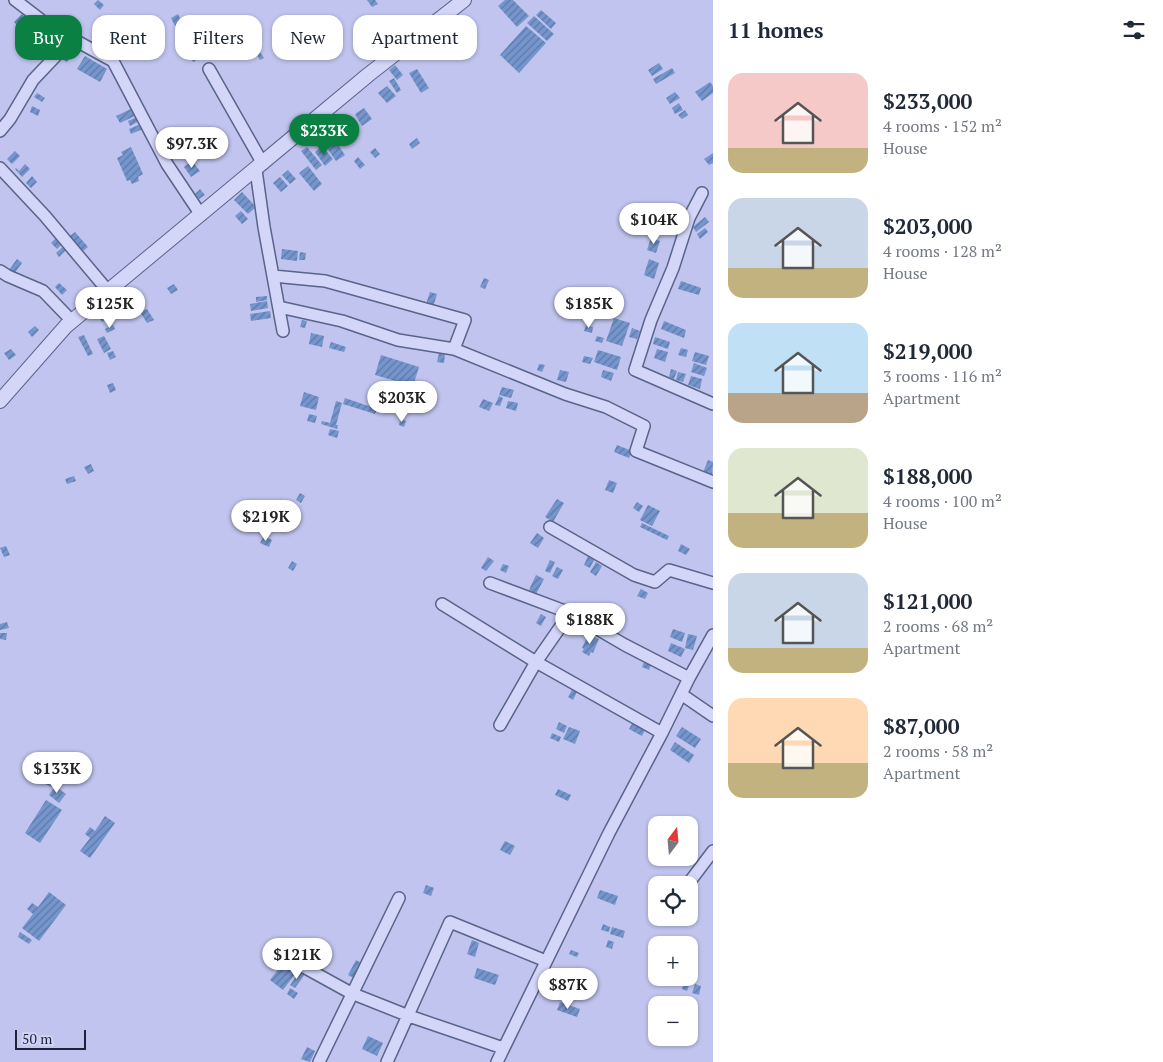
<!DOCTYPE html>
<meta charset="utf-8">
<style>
:root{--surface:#fff;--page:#f6f6f7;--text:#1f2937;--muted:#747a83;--accent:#0b8043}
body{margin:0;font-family:"PT Serif",serif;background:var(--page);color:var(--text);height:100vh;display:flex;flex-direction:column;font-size:19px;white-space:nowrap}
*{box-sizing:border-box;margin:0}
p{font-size:16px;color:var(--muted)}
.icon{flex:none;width:28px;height:28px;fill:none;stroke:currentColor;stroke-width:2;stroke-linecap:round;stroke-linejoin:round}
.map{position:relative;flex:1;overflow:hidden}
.sheet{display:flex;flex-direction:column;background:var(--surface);width:450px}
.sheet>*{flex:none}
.hud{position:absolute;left:15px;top:15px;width:475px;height:45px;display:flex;gap:10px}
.needle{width:32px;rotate:16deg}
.controls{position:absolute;left:648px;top:816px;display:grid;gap:10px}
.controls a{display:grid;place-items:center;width:50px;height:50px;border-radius:10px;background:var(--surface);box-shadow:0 1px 4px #0004;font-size:25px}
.scale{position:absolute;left:15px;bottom:12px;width:71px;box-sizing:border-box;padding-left:5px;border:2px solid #1d2437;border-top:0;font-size:14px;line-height:18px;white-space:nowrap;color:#1d2437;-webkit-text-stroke:4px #d0d2f6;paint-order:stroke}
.price{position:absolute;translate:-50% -42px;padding:0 11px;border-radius:18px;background:#fff;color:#222;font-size:16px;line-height:32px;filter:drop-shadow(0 1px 2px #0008)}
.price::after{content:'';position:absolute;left:50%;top:30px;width:15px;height:11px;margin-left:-8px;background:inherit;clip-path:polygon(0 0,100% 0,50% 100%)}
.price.active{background:var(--accent);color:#fff}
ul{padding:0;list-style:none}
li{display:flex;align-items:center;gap:15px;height:125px;padding:0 15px}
li span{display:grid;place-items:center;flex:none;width:140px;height:100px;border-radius:15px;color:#555}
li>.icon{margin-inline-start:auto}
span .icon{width:60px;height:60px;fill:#fffc;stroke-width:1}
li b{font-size:21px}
h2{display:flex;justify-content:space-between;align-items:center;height:60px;padding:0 15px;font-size:21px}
.pill{padding:0 18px;border-radius:15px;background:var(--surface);box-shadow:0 1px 4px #0004;font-size:18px;line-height:45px}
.pill.active{background:var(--accent);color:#fff}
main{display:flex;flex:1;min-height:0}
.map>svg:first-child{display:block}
.building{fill:url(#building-hatch)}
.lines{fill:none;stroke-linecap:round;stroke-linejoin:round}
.minor-casing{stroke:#586488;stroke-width:14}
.tertiary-casing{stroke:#586488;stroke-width:16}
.minor{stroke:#d3d6f9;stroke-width:11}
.tertiary{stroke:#d3d6f9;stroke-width:14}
</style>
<main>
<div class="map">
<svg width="713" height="1062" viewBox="0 0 713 1062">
<defs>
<pattern id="building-hatch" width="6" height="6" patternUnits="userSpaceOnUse" patternTransform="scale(1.25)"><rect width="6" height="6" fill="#7595cd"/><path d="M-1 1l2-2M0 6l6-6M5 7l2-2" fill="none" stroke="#5f79a7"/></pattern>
</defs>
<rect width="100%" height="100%" fill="#c0c4ee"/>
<path class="building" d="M98 0 104 5 100 10 94 4Z
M367 0H375L378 4 372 7Z
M505 0H513L529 16 517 27 498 6Z
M541 10 556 23 551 29 536 15Z
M22 14 25 17 17 25 14 22Z
M178 14 182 23 175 26 171 18Z
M100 16 108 22 101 31 93 25Z
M534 16 554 34 547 41 527 23Z
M35 17 40 22 31 32 25 27Z
M526 26 546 43 519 73 500 55Z
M459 29 468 40 461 46 452 35Z
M50 34 58 40 53 47 45 41Z
M243 36 248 44 240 48 236 40Z
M254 36 261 46 256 50 248 40Z
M194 39 204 56 193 62 183 45Z
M259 50 264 58 260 60 255 52Z
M66 52 71 55 67 62 61 59Z
M85 56 107 69 100 82 77 69Z
M659 63 663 69 652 76 648 70Z
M395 65 403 75 397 80 389 70Z
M672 68 675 73 656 84 653 79Z
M417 69 429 88 421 93 409 73Z
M394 78 401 90 397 93 389 81Z
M710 82 713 86V93L702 101 695 92Z
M387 86 396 96 387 103 378 93Z
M675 92 680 98 670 104 666 98Z
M37 93 45 98 42 102 34 97Z
M679 103 683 110 675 114 672 108Z
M32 106 40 110 38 116 30 112Z
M133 108 137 115 120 123 116 116Z
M364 108 372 119 362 126 355 114Z
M685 110 688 115 682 119 678 115Z
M139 116 141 120 130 126 128 121Z
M141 124 143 129 131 134 129 129Z
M325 135 328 138 332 136 345 155 336 161 320 138Z
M417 138 420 143 412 149 409 144Z
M322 146 333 159 325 166 315 152Z
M131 147 143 174 138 177 139 181 132 184 130 180 127 181 117 158 123 155 121 152Z
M307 147 322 165 316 170 301 151Z
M375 148 380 154 375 158 370 152Z
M15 151 20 156 12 164 7 159Z
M713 153V163L709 165 704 159Z
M358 157 365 165 360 169 354 161Z
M192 161 200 171 191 177 184 167Z
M25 164 30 169 22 177 15 169 16 168 19 171Z
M308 166 322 184 314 191 299 173Z
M288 170 296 179 290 184 282 175Z
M32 176 37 182 31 188 26 183Z
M280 177 288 186 281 192 273 183Z
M200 189 205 195 199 199 195 194Z
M242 192 256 207 248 214 234 200Z
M241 211 248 219 242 224 235 216Z
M705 217 709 222 696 232 693 227Z
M705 228 708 232 700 239 697 234Z
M75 232 88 247 83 251 70 236Z
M56 238 62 244 57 249 51 243Z
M651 238 660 241 656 253 647 250Z
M65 245 68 248 59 257 56 253Z
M282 249 298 251 297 261 281 259Z
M300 252 306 253 305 260H299Z
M17 259 22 263 14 274 9 270Z
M649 259 659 263 654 279 644 275Z
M484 278 489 280 485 289 480 287Z
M681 281 701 288 699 295 678 289Z
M59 283 67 290 62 295 55 287Z
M174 284 178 290 171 294 167 288Z
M430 292 437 294 433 307 426 304Z
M267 296V300L256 302V297Z
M267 301 268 308 251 311 250 304Z
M147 309 154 320 147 323 140 312Z
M107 310 111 317 102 322 98 316Z
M270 311 271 318 251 321 250 314Z
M614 318 630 323 622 346 606 341Z
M302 320 307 321 305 328 300 327Z
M664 321 686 330 684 338 661 329Z
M113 325 115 329 107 333 105 329Z
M586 325 593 327 592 333 584 331Z
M35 326 39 330 32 337 28 332Z
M632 328 640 331 637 339 629 337Z
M311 333 324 336 322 347 309 344Z
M84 335 93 354 88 356 78 337Z
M104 336 111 349 104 353 97 339Z
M597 336 604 338 602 343 595 341Z
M655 337 670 342 668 349 653 344Z
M331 342 346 347 344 352 329 348Z
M681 348 688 350 686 357 678 355Z
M11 349 16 355 9 360 4 353Z
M657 349 668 352 665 362 654 358Z
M598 350 621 357 617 370 594 362Z
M113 351 116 357 110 360 107 353Z
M695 352 709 356 706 365 692 361Z
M439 353 445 354 444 363 437 362Z
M381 355 419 367 413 386 375 375Z
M584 356 593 358 590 364 582 362Z
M694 363 707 368 704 376 691 372Z
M539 364 545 365 542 372 537 370Z
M671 369 677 371 674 379 669 377Z
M560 370 569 372 566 382 557 380Z
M603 370 614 373 611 381 601 377Z
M678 372 686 374 683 382 676 380Z
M691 376 702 379 700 389 688 385Z
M113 383 116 390 110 393 107 385Z
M385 387 392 389 385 411 378 409Z
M502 387 514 390 511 398 499 395Z
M304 392 319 397 316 410 300 406Z
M499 396 503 398 500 406 495 405Z
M345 398 377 409 375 414 343 404Z
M483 399 493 403 489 411 479 407Z
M336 401 342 403 336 425H338L337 429 321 424 322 421 330 423Z
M508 401 518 403 516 411 506 408Z
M309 414 317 416 315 423 307 421Z
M400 419 406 421 404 427 399 425Z
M330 429 339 431 337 438 328 435Z
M617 445 632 451 629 458 614 452Z
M708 460 713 462 712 479 702 475Z
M91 464 94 471 88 474 84 467Z
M74 476 76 481 67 484 65 479Z
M609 480 617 483 613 493 605 490Z
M300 493 305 496 301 503 296 500Z
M557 499 564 503 553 522 545 517Z
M637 502 643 506 639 512 633 508Z
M648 505 660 511 652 526 640 520Z
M642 523 669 536 667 540 640 527Z
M537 533 544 538 538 548 530 543Z
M264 536 272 540 269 547 260 543Z
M681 544 690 549 686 555 678 551Z
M6 546 10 555 4 557 0 548Z
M588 556 594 560 590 568 584 565Z
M488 557 494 561 486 571 481 568Z
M550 560 555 562 550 573 545 571Z
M292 561 297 564 293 571 288 568Z
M596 562 602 566 596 576 590 572Z
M503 564 509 566 506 573 500 570Z
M557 567 563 570 558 579 552 576Z
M536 575 544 579 536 594 529 590Z
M641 589 648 593 645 599 637 596Z
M541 614 546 617 541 626 536 623Z
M7 622 9 628 0 630V624Z
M673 629 685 633 682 642 670 637Z
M0 633H7L6 640 0 639Z
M688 634 697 636 693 650 685 648Z
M588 635 599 639 593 653 591 652 589 656 582 652 584 649 582 648Z
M671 643 685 649 681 657 668 651Z
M645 659 652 662 649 670 642 667Z
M573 688 578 690 573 700 568 697Z
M559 722 567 726 564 733 556 729Z
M633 722 646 728 642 736 629 729Z
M569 727 580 731 575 744 563 739Z
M682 727 701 739 695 748 676 736Z
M552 733 561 737 559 742 550 738Z
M675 742 694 755 689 763 670 750Z
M52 766 56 771 49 777 45 772Z
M47 779 54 781 52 787 45 784Z
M55 786 66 794 59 803 49 795Z
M558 789 571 795 568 801 555 795Z
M46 800 62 810 40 843 25 833Z
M105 816 115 823 90 858 80 851 90 838 85 834 90 827 95 831Z
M505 841 515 846 510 855 500 850Z
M426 885 434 888 431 896 423 893Z
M600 890 618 896 615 905 597 898Z
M49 892 66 905 39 941 22 928 33 914 27 909 32 903 38 907Z
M603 924 610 927 609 932 601 930Z
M612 927 625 931 623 938 610 934Z
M20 932 32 940 29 944 18 937Z
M472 940 479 943 475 957 467 954Z
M608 940 614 942 612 949 606 947Z
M571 950 579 953 577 957 569 954Z
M356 960 363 964 356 979 348 975Z
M283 963 296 973 283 990 270 980Z
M477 968 499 975 495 985 474 978Z
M300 971 305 974 295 988 290 985Z
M651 973 656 975V978H659L658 982 649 980Z
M684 981 690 983 687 991 682 989Z
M695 984 701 986 699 995 692 993Z
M290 988 298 993 294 999 287 994Z
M560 1002 580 1009 577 1017 557 1010Z
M368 1036 383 1043 377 1056 362 1049Z
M307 1047 315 1051 310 1062 301 1059Z"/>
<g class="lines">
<defs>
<path id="minor" d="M15 0 49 26 113 61 167 164 201 215
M209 69 263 164
M0 131 10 119 33 80 71 40
M0 168 45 216 108 291
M256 170 264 227 283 331
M702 193 689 218 673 268 651 320 635 370 713 404
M0 271 8 276 43 291 72 321
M273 276 325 281 465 320 454 349
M279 307 342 321 398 340 454 349 565 394 606 407 644 426 636 451 713 482
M550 527 634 575 655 582 669 570 713 583
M490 583 570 613 625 645 689 678
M442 604 536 662 662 733
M681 694 713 716
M500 725 536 662 570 613
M688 884 713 851
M302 966 351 993 409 1016 503 1048
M319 1062 399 898
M387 1062 450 922 546 961
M497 1062 609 833 662 733 689 678 713 635"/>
<path id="tertiary" d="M0 401 66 326 368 75 464 0"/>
</defs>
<use href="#minor" class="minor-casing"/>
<use href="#tertiary" class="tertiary-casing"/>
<use href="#minor" class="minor"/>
<use href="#tertiary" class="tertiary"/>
</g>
</svg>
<div class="controls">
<a><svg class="needle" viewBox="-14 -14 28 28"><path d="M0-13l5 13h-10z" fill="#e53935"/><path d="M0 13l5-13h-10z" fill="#747a83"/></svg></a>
<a><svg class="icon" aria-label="locate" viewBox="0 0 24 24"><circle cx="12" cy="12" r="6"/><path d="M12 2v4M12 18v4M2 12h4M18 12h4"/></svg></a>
<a>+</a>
<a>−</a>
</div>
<div class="scale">50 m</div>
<b class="price active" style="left:324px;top:156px">$233K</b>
<b class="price" style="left:192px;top:169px">$97.3K</b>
<b class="price" style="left:654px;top:245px">$104K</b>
<b class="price" style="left:110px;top:329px">$125K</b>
<b class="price" style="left:589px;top:329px">$185K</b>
<b class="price" style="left:402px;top:423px">$203K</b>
<b class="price" style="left:266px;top:542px">$219K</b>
<b class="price" style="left:590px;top:645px">$188K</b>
<b class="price" style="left:57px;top:794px">$133K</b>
<b class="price" style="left:297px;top:980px">$121K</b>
<b class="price" style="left:568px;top:1010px">$87K</b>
<div class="hud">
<a class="pill active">Buy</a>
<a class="pill">Rent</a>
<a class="pill">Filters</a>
<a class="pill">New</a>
<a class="pill">Apartment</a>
</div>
</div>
<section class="sheet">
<h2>11 homes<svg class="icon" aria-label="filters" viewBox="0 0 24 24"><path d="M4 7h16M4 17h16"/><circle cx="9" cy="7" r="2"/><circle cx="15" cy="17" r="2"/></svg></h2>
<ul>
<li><span style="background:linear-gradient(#f6c9c9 75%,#c2b280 0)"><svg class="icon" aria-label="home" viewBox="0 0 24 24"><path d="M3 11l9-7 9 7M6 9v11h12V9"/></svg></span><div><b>$233,000</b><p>4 rooms · 152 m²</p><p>House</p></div></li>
<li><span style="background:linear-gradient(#c9d6e8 70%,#c2b280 0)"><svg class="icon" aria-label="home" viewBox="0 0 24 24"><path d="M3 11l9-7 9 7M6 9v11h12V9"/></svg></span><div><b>$203,000</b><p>4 rooms · 128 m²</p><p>House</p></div></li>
<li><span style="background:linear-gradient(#bfe0f5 70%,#b9a48a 0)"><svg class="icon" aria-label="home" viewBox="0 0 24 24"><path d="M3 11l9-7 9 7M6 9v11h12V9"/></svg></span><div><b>$219,000</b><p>3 rooms · 116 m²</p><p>Apartment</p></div></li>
<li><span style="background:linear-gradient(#dfe7d0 65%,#c2b280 0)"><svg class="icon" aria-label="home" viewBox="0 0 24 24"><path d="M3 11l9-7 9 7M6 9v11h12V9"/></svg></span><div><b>$188,000</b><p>4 rooms · 100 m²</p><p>House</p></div></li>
<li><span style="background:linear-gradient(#c9d6e8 75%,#c2b280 0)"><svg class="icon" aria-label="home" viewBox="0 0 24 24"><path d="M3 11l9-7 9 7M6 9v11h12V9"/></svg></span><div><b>$121,000</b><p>2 rooms · 68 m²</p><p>Apartment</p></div></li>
<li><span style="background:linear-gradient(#ffd9b3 65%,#c2b280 0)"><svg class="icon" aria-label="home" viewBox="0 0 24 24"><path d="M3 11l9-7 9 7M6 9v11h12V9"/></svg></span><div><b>$87,000</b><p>2 rooms · 58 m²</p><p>Apartment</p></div></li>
</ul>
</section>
</main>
